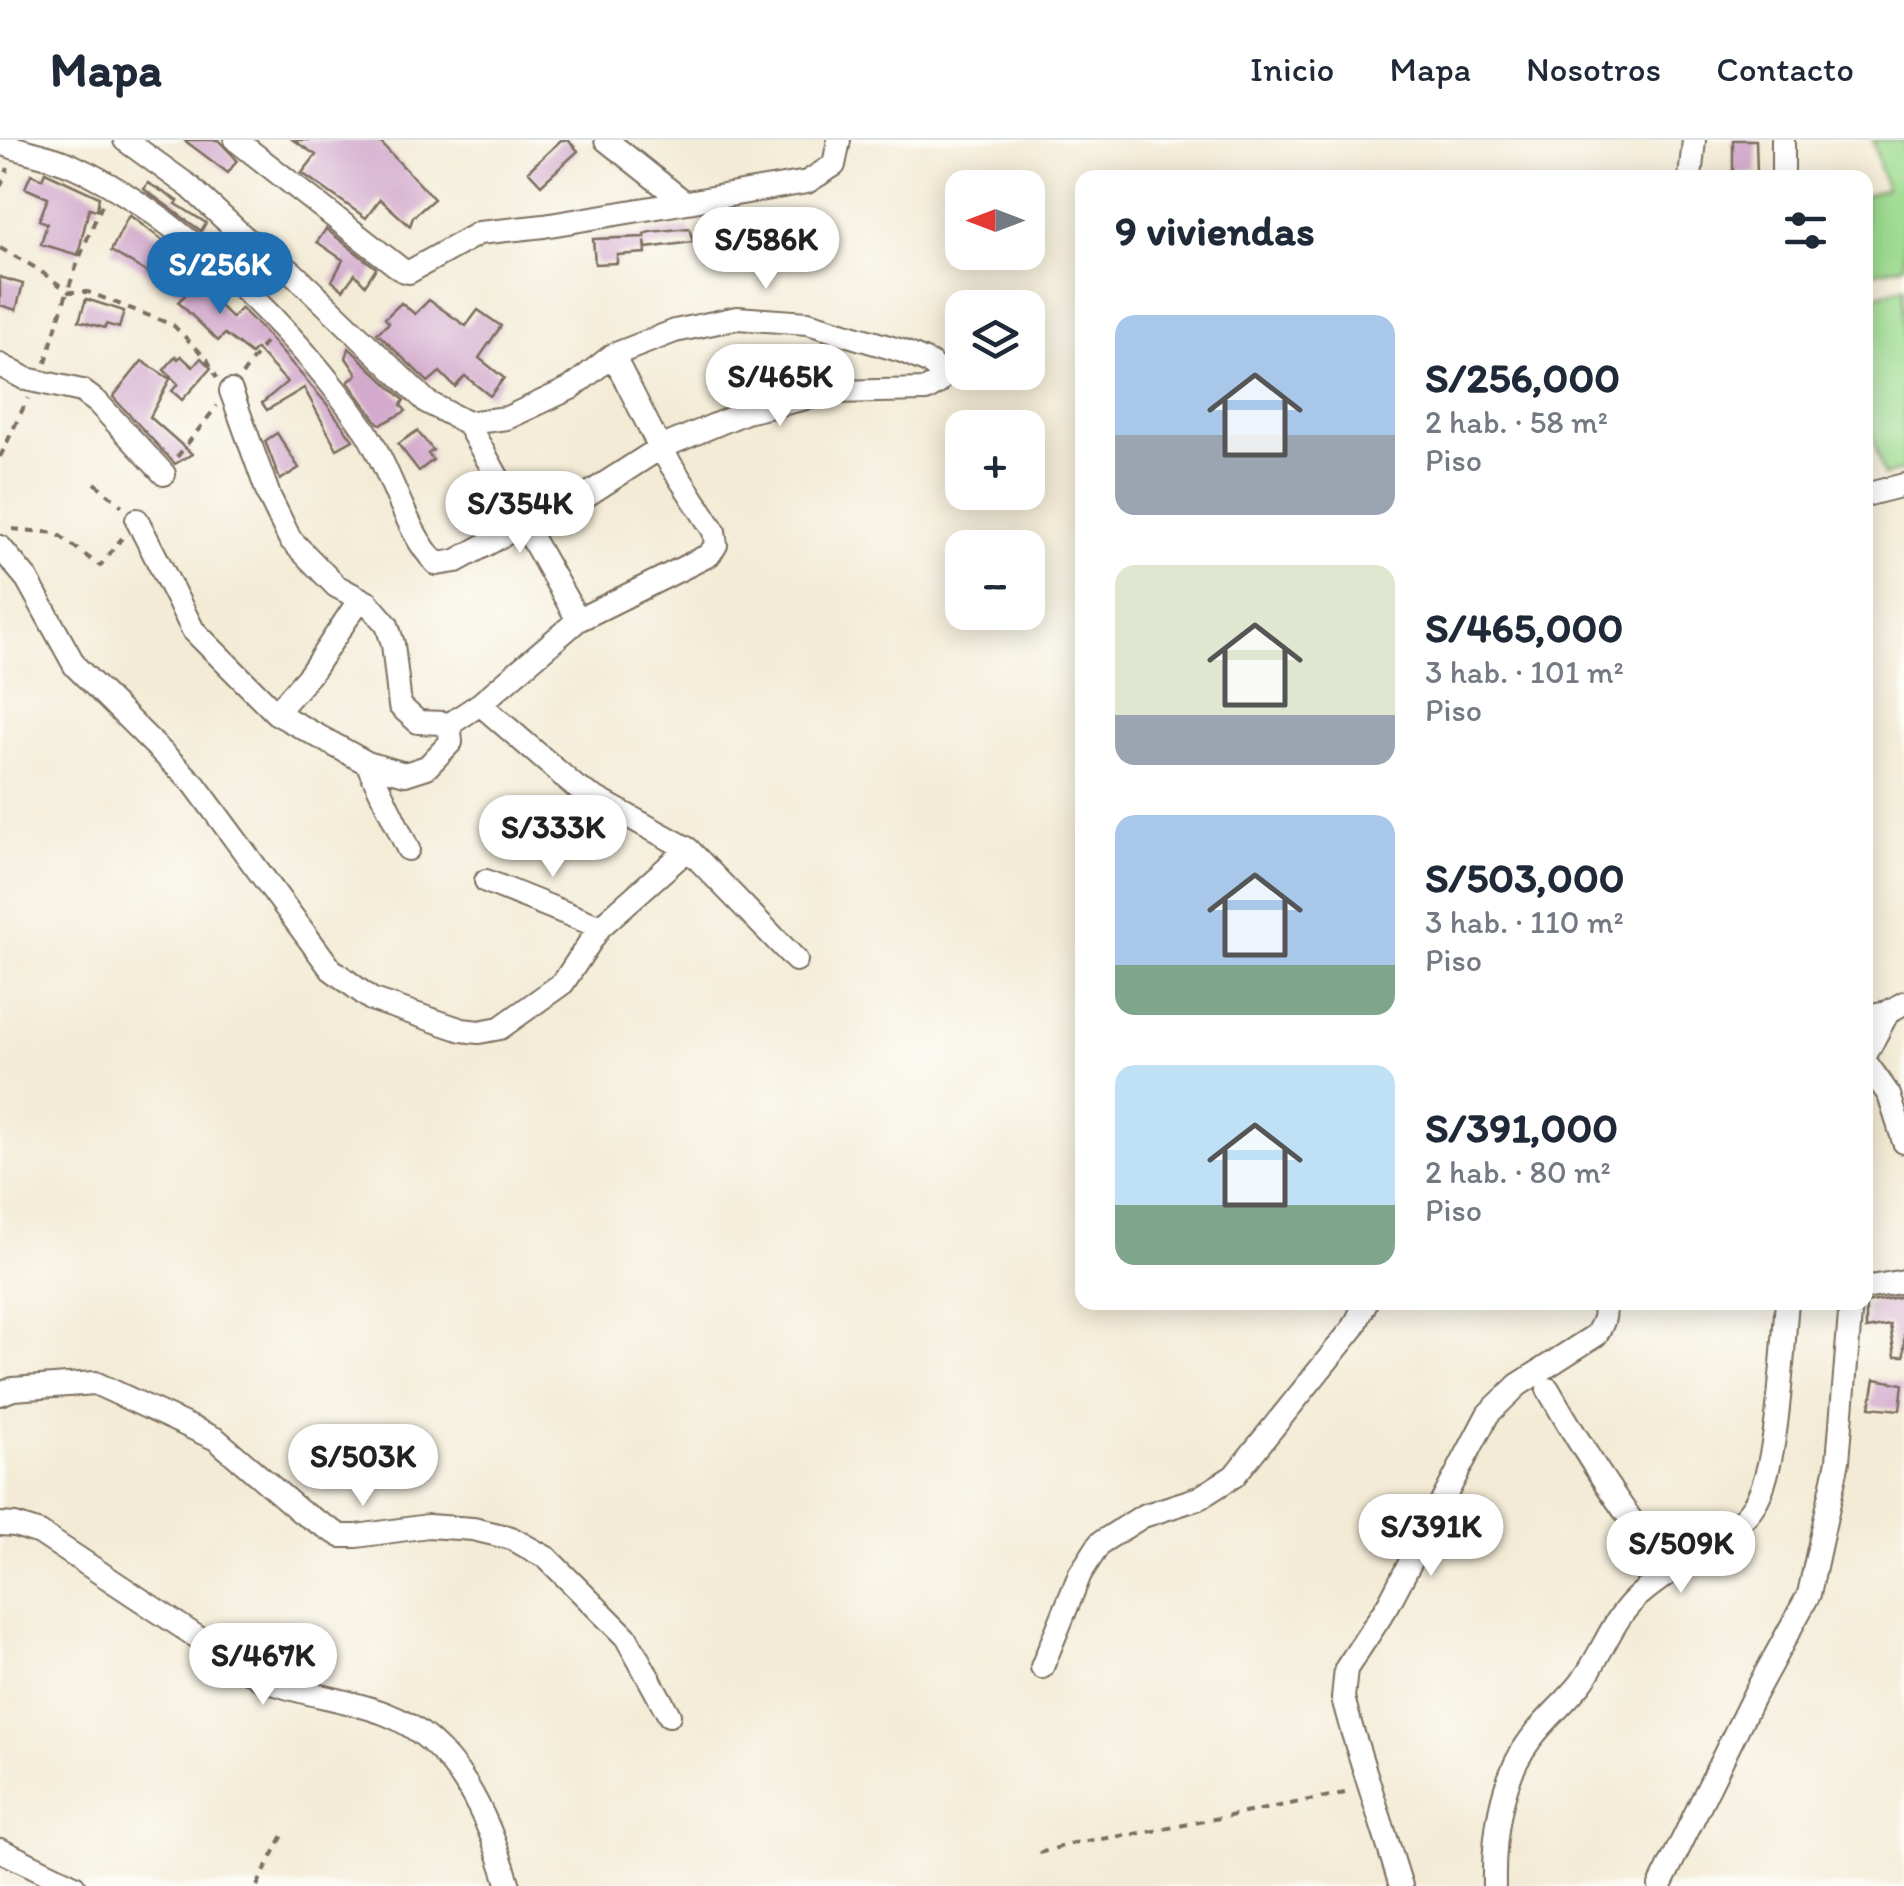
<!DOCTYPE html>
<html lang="es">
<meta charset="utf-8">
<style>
:root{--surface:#fff;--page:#f2f2f3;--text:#1f2937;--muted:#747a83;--line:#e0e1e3;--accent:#1f6fb2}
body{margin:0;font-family:Itim,sans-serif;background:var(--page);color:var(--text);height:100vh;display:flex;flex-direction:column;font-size:38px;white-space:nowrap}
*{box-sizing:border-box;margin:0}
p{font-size:32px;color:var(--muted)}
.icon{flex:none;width:55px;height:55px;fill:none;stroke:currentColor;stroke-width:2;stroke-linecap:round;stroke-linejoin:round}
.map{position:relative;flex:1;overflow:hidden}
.sheet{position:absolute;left:1075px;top:30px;width:798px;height:1140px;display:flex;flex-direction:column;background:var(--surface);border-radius:20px;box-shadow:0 5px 25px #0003}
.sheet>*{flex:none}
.needle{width:65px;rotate:270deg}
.buttons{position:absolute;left:945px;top:30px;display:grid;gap:20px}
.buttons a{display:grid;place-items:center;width:100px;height:100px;border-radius:20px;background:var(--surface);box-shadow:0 5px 25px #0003;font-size:50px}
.price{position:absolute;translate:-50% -85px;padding:0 22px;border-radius:35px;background:#fff;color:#222;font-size:32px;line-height:65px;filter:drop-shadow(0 2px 5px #0008)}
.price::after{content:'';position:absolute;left:50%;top:60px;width:30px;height:22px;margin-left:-15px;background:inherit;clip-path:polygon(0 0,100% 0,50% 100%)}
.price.current{background:var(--accent);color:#fff}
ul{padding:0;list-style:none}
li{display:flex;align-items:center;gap:30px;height:250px;padding:0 40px}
li span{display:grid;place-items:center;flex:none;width:280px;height:200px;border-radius:20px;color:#555}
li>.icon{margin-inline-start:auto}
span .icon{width:120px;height:120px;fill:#fffc;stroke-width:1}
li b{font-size:42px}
h2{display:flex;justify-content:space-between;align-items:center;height:120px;padding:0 40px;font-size:42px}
header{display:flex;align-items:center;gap:60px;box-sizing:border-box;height:140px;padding:0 50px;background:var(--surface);border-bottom:2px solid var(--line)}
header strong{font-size:48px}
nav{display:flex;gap:55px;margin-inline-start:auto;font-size:35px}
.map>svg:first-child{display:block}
.green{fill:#9edc91;stroke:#6c8358;stroke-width:2.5}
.building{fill:#d3aacd}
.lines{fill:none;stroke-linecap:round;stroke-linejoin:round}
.minor-casing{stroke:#7b6e5e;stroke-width:26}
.path{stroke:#7b6e5e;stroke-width:4;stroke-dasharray:8 8;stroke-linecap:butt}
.minor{stroke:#fff;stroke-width:22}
</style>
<header>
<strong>Mapa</strong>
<nav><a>Inicio</a><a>Mapa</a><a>Nosotros</a><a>Contacto</a></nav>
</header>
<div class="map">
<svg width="1904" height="1746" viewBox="0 0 1904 1746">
<rect width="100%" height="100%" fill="#fdfcf7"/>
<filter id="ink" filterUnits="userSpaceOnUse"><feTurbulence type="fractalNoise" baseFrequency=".01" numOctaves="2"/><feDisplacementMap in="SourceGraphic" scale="20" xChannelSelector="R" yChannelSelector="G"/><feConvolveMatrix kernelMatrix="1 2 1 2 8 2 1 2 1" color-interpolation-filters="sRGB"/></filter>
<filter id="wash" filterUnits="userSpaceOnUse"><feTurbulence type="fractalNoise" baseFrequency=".0048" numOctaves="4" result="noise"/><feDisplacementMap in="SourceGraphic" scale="40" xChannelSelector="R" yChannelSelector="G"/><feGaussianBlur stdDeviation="2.25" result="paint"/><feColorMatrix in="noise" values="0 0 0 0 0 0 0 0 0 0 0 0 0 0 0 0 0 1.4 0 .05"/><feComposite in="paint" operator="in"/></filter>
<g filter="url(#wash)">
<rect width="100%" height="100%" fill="#f3ebd5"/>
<path class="green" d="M1873 0H1904V125L1865 135V55L1886 49Z
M1904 147V330L1884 336 1865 272V159Z"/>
<g id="blocks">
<path class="building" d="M184 0H218L237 20 228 33Z
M293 0H378L434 59 413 77 410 86 380 59 366 78 302 33 316 15Z
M561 0H568L578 11 541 45 528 31Z
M1733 0H1756L1757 33H1733Z
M45 32 99 57 97 70 89 68 78 115 41 104 47 83 39 80 48 58 25 48 31 34 42 39Z
M148 43 178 61 176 64 206 83 201 91 144 49Z
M129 75 185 117 180 126 232 178 241 168 261 188 326 263 353 300 337 309 304 248 267 270 262 263 287 242 256 209 251 214 225 194 218 201 178 162 185 155 111 111Z
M689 88 693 102 646 108 645 101 646 113 617 115V123L595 124 593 99 645 97 644 94 650 92Z
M326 89 376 128 365 145 355 134 343 150 332 141 343 120 317 102Z
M0 137 23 144 16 170 0 165Z
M86 159 124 171 119 188 106 184 105 188 79 181Z
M429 160 466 186 478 170 501 186 479 218 504 238 490 256 465 236 455 247 440 232 428 242 377 193 389 183 385 178 401 163 415 174Z
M349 208 404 260 401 265 406 271 382 284 378 283 348 242 357 234 346 218Z
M176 216 178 219 181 216 193 227 201 218 211 228 182 260 172 251 178 244 164 230Z
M142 221 170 239 150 277 192 314 175 324 113 257Z
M417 291 433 310 428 314 433 320 419 331 398 304Z
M277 293 299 328 280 340 265 301Z
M1904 1156V1216H1895L1890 1185 1866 1189V1163Z
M1875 1239 1903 1244 1900 1270 1870 1267Z"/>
</g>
</g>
<g filter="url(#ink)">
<use href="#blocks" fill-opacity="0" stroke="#7b6e5e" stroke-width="2.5"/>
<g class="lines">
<defs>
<path id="minor" d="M236 0 402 130 409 132 479 93 544 86 807 42 834 25 839 0
M606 0 683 61
M0 3C23 12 50 15 73 26 178 73 300 195 365 290 391 329 406 394 437 424L456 421 540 375 587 355 660 308 746 272 832 252 926 250 938 243 939 232 930 223 902 211 808 183 737 178 675 191 613 215 571 248 507 278 467 283 427 262 292 132 246 99 190 47 125 0
M1690 38 1694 0
M1783 38V0
M0 225 26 239 82 251 98 263 164 334
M467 283 578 480
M1865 355 1904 345
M137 380 193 490 276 573 367 623 405 634 427 627 451 602 450 591 443 583 418 582 400 566 393 504 387 485 368 463 336 446 290 399 269 356 231 251
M0 407 27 439 75 526 195 645 331 829 371 859 462 890 479 892 500 888 563 843 600 787 688 709
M480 564 577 648 688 709 796 820
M276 573 310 534 360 459
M447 586 480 564 578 480 709 415 716 405 714 391 660 308 613 215
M367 623 408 709
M486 741 600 787
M1865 876 1888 872 1904 863
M1865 916 1888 872
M1865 921 1889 955 1904 1002
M1865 1148 1904 1141
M1548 1249C1585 1314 1623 1374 1671 1431
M0 1254 13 1249 95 1243 216 1299 301 1372 341 1396H357L428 1386 473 1389 511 1398 547 1418 626 1497 669 1575
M0 1384 15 1385 40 1393 259 1538C300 1555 345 1558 386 1574 457 1601 489 1679 509 1746
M1042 1527 1080 1434 1100 1403 1143 1376 1199 1358 1234 1336 1354 1187 1366 1162
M0 1710 74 1746
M1401 1746 1351 1587 1343 1558 1346 1529 1388 1465 1488 1274 1518 1245 1596 1195C1603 1183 1607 1176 1603 1162
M1494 1746C1493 1699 1500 1639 1530 1600 1545 1579 1565 1563 1581 1543 1601 1516 1610 1484 1634 1460 1667 1427 1730 1402 1754 1365 1779 1327 1782 1212 1787 1162
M1660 1746 1754 1555 1809 1454 1838 1321 1851 1162"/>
</defs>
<use href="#minor" class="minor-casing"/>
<path class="path" d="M0 47 8 28
M0 108 36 128 69 152H88L173 185 207 219 217 238
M46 223C60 169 79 114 103 63
M242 235 265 202
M0 317 28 258
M177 317 217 266
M95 343 122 366
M12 389 56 393 100 426 122 398
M1074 850 1082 849
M1080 981 1082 980
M1039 1713 1074 1703 1154 1691 1350 1652
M257 1746 285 1691"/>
<use href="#minor" class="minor"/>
</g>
</g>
</svg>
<div class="buttons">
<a><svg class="needle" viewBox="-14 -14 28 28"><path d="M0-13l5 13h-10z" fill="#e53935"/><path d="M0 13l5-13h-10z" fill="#747a83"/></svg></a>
<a><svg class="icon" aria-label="layers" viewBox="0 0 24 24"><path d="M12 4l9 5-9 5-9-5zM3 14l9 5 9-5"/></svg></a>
<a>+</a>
<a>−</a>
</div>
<b class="price" style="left:766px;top:152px">S/586K</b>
<b class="price current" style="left:220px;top:177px">S/256K</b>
<b class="price" style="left:780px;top:289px">S/465K</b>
<b class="price" style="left:520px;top:416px">S/354K</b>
<b class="price" style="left:553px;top:740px">S/333K</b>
<b class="price" style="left:363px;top:1369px">S/503K</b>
<b class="price" style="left:1431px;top:1439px">S/391K</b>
<b class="price" style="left:1681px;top:1456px">S/509K</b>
<b class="price" style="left:263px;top:1568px">S/467K</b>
<section class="sheet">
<h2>9 viviendas<svg class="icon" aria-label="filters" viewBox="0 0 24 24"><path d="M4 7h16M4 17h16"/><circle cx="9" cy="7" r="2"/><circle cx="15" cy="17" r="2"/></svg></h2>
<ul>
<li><span style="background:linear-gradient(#a9c7e8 60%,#9aa5b1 0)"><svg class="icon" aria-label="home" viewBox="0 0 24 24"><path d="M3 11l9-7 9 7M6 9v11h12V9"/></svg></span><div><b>S/256,000</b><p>2 hab. · 58 m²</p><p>Piso</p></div></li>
<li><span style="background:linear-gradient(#dfe7d0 75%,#9aa5b1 0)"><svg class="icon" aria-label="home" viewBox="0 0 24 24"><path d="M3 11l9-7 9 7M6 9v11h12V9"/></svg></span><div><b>S/465,000</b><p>3 hab. · 101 m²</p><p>Piso</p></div></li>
<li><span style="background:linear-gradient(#a9c7e8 75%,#7fa58c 0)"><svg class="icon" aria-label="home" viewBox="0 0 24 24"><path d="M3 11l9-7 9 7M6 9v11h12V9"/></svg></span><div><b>S/503,000</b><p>3 hab. · 110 m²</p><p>Piso</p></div></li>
<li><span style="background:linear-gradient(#bfe0f5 70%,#7fa58c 0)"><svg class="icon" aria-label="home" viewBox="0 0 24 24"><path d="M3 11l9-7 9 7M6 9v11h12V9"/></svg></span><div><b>S/391,000</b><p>2 hab. · 80 m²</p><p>Piso</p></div></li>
</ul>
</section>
</div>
